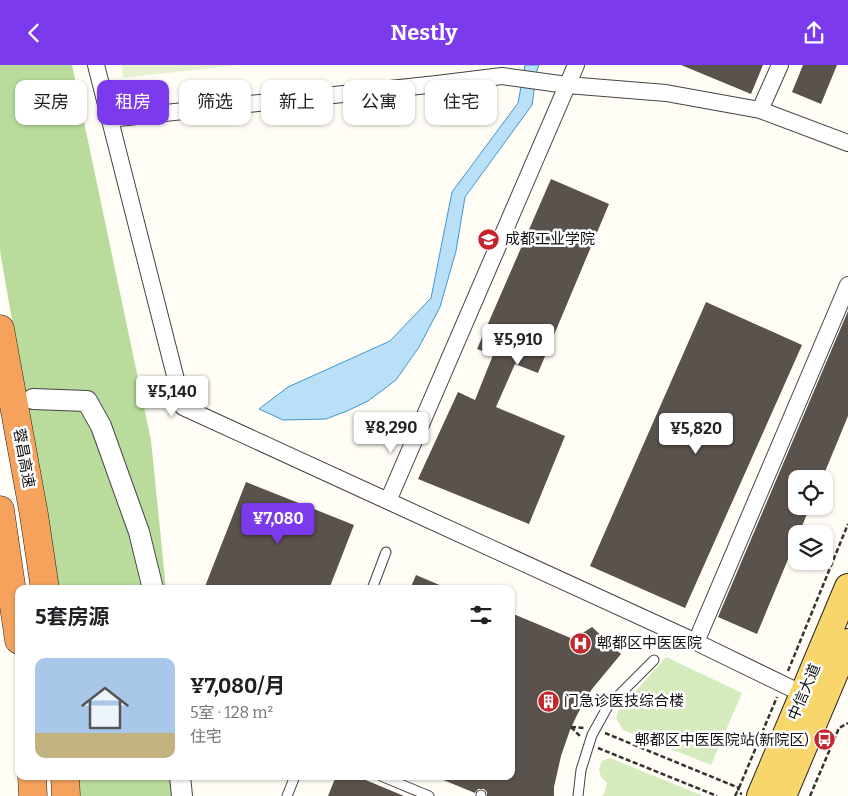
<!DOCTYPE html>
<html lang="zh">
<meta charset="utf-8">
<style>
:root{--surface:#fff;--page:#f2f2f2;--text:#202124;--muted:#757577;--line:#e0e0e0;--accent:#7c3aed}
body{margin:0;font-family:Bitter,"Noto Sans SC",serif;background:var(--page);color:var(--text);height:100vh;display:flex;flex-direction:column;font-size:19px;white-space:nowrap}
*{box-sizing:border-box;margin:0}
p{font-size:16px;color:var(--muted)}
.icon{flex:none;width:28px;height:28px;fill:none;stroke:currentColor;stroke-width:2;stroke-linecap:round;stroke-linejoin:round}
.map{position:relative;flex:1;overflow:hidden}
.details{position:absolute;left:15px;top:520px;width:500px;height:195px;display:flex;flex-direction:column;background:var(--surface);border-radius:10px;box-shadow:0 1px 4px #0004}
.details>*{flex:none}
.guide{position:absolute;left:15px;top:15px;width:500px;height:45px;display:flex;gap:10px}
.fabs{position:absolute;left:788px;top:405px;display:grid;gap:10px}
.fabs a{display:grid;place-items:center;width:45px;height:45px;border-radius:10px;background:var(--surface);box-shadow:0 1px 4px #0004;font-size:25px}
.price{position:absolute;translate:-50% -42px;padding:0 11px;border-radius:5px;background:#fff;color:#222;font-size:16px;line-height:32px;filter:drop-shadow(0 1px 2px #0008)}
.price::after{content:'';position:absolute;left:50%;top:30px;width:15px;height:11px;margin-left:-8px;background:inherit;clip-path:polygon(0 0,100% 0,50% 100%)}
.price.active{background:var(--accent);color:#fff}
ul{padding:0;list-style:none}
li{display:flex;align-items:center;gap:15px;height:125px;padding:0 20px}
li+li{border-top:1px solid var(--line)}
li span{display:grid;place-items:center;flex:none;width:140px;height:100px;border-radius:10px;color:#555}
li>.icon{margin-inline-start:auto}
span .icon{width:60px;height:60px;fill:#fffc;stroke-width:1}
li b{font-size:21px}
h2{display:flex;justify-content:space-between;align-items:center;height:60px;padding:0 20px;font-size:21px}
.tag{padding:0 18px;border-radius:10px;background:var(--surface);box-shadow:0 1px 4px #0004;font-size:18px;line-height:45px}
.tag.active{background:var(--accent);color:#fff}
header{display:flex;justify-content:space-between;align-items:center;height:65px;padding:0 20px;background:var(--accent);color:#fff;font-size:22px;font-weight:700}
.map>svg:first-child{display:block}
.green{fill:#d5ebbd}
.forest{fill:#b9dc9c}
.pitch{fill:#e6f2cf}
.water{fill:#b9e0f7;stroke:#3f96cf}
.building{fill:#5a524d}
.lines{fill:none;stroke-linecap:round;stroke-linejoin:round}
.service-casing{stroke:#444;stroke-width:11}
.minor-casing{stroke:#444;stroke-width:18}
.tertiary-casing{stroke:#444;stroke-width:22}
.primary-casing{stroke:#222;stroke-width:28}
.motorway-casing{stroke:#222;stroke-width:29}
.path{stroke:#333;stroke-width:2.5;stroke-dasharray:5 2.5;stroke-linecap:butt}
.service{stroke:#fff;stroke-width:9}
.minor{stroke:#fff;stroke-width:16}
.tertiary{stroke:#fff;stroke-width:20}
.primary{stroke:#f9d66b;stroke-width:26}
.motorway{stroke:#f5a25d;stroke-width:28}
.labels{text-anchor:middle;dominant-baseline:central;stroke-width:5;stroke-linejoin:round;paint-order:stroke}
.poi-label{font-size:15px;fill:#111;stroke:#fff;text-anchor:start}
.street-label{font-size:15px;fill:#111;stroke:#fff}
</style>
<header><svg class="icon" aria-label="back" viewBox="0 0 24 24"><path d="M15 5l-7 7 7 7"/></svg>Nestly<svg class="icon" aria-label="share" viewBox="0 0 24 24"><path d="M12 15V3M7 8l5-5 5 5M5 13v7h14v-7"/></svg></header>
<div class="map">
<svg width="848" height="731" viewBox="0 0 848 731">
<rect width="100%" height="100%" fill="#fffdf5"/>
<path class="green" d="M666 592 742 628 711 700 623 665 616 653 618 646Z
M610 693 701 730V731H601L604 729 607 718 601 712 599 704 602 696Z"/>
<path class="forest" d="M0 0H72L151 375 166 524H53L28 347 0 186Z
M77 711H184L186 731H79Z"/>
<path class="pitch" d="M122 0H237L123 13Z"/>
<path class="water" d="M525 0H539L537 5 532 40 465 132 456 186 440 242 419 282 396 315 368 336 347 346 326 354 283 355 259 344 288 322 390 276 431 233 452 127 518 38Z"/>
<path class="building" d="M681 0H763L751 29Z
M803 0H837L821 39 792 27Z
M551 114 609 139 538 308 515 299 496 342 565 371 529 459 418 414 458 327 475 335 493 290 477 284Z
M706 237 802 280 685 543 590 501Z
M848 246V351L822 414H796V441H810L799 469H796V475L757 569 718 552Z
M246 417 354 460 329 524H204Z
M416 510 449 524H410Z
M511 548 573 574 592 562 621 589 592 624 578 648 570 665 561 691 554 722V731H487V727L484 724H478L475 728 436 712 511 711Z
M336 711H356L404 731H328Z"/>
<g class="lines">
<defs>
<path id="service" d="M372 524 386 487
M381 711 429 731
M287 731 295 711
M481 731V730
M578 731 581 705 592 670 608 641 654 595"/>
<path id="minor" d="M96 0 183 342 388 436
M576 0 388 436 696 577
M760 45 848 78
M109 54 437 19 502 11 567 20 666 28 760 45 780 0
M803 629 696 577 848 220"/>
<path id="tertiary" d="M33 334 87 336 101 361 139 467 153 524
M180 711 182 731"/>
<path id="primary" d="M760 731 848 522
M783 731 848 577"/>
<path id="motorway" d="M0 264 34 450 45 524
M0 445 19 575
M32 711 33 731
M65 711 66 731"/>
</defs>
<use href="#service" class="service-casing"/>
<use href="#minor" class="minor-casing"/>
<use href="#tertiary" class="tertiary-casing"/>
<use href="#primary" class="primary-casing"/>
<use href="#motorway" class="motorway-casing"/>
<path class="path" d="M788 606 848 459
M571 662 585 663
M571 662 581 672
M605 668 739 723 737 727
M598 683 717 731
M739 723 777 632
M735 731 737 727 742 729
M810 731 839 663 848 658"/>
<use href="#service" class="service"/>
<use href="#minor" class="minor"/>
<use href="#tertiary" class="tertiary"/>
<use href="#primary" class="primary"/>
<use href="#motorway" class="motorway"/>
</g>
<defs>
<symbol id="university-disc" viewBox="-11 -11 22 22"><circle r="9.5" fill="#c4262e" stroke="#fff"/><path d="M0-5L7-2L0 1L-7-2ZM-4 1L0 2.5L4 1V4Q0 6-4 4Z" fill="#fff"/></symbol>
<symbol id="hospital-disc" viewBox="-11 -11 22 22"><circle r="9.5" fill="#c4262e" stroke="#fff"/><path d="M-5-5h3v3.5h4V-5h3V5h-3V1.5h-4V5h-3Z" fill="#fff"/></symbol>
<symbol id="building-disc" viewBox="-11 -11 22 22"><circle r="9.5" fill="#c4262e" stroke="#fff"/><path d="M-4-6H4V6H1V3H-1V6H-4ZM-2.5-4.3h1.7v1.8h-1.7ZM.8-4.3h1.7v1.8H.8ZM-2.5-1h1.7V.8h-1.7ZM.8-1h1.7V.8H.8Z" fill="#fff"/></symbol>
<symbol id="bus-disc" viewBox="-11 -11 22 22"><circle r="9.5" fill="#c4262e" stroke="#fff"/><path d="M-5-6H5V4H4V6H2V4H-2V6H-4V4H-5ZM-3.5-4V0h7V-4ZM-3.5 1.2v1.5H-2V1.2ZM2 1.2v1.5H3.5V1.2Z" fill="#fff"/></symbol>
</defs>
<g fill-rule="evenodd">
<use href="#university-disc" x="476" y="162" width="25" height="25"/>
<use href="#hospital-disc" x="568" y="566" width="25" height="25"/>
<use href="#building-disc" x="536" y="624" width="25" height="25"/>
<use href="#bus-disc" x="812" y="662" width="25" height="25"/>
</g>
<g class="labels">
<g class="poi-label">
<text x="505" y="174">成都工业学院</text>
<text x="597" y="578">郫都区中医医院</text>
<text x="564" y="636">门急诊医技综合楼</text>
<text x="809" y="675" text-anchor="end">郫都区中医医院站(新院区)</text>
</g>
<g class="street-label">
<text transform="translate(24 393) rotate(80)">蓉昌高速</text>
<text transform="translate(804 627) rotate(-67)">中信大道</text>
</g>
</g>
</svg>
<div class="fabs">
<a><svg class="icon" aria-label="locate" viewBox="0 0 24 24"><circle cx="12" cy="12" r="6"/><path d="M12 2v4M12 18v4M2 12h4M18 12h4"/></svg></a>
<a><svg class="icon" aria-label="layers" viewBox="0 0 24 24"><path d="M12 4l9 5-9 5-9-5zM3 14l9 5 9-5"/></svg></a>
</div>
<b class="price" style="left:518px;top:301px">¥5,910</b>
<b class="price" style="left:172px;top:353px">¥5,140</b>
<b class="price" style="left:391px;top:389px">¥8,290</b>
<b class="price" style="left:696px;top:390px">¥5,820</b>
<b class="price active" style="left:278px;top:480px">¥7,080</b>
<div class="guide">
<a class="tag">买房</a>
<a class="tag active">租房</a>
<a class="tag">筛选</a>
<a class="tag">新上</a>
<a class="tag">公寓</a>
<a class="tag">住宅</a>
</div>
<section class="details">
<h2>5套房源<svg class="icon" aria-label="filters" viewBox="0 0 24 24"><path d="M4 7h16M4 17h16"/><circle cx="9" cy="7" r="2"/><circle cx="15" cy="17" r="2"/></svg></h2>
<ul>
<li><span style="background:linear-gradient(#a9c7e8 75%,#c2b280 0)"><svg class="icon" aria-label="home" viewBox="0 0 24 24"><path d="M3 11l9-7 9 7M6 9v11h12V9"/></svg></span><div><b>¥7,080/月</b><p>5室 · 128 m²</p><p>住宅</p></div></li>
</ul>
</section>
</div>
